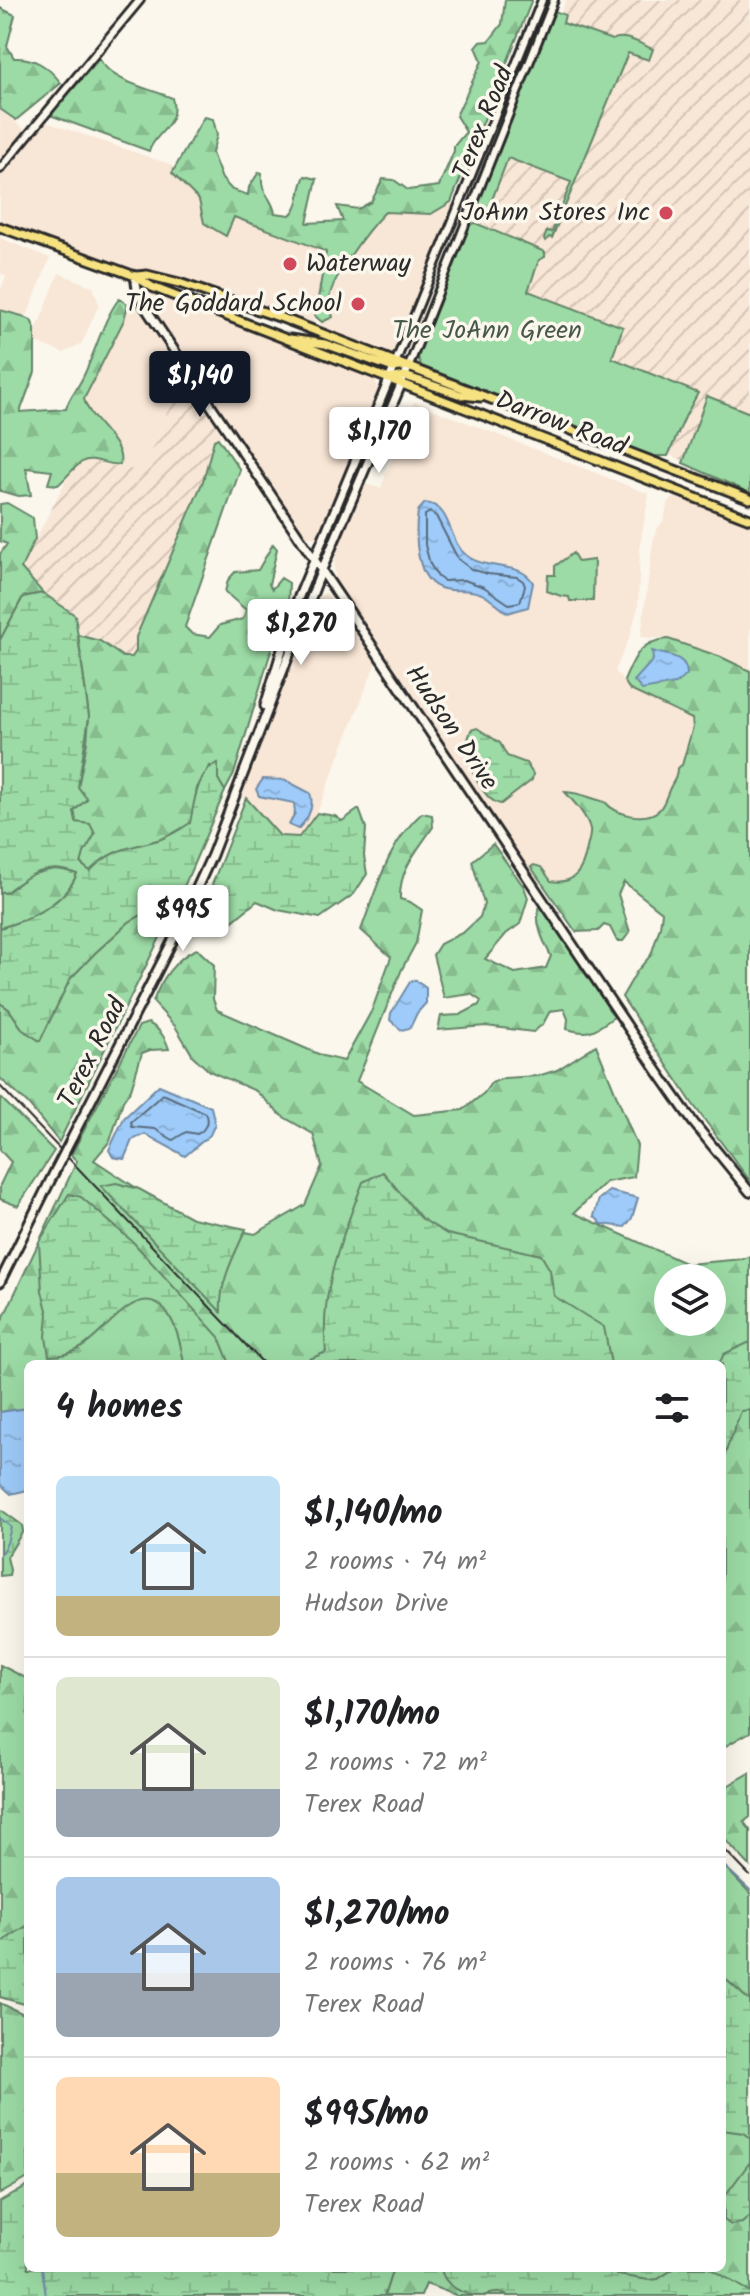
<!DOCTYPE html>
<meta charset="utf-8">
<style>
:root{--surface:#fff;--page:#f6f6f6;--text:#202124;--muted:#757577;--line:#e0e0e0;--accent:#111827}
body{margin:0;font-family:Kalam,sans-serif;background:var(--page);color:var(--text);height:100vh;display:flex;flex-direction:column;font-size:30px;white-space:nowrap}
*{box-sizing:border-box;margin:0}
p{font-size:26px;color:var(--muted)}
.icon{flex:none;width:44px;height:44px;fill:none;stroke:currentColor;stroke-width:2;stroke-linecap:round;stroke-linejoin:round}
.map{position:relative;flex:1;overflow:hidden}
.sheet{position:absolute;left:24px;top:1360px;width:702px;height:912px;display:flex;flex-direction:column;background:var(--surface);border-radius:12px;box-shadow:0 8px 32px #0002}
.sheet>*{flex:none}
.fabs{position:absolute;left:654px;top:1264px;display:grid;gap:16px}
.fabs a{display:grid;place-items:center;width:72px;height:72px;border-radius:50%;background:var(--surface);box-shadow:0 8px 32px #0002;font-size:40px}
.price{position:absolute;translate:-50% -68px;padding:0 18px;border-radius:8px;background:#fff;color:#222;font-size:26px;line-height:52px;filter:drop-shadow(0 2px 4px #0008)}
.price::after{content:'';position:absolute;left:50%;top:48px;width:24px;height:18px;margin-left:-12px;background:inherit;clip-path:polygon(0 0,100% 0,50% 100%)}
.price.active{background:var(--accent);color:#fff}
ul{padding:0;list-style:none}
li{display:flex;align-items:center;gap:24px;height:200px;padding:0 32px}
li+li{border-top:2px solid var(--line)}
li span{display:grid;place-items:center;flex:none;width:224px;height:160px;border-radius:12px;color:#555}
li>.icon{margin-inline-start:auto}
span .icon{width:96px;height:96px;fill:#fffc;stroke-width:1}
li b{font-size:34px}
h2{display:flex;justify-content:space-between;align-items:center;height:96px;padding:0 32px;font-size:34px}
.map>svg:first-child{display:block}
.built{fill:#f8e6d6}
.industrial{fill:url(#industrial-furrows)}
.green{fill:#9cdba5;stroke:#648368;stroke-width:2}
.forest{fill:url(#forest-firs);stroke:#648368;stroke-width:2;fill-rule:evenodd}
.wetland{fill:url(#wetland-marsh);stroke:#648368;stroke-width:2}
.water{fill:url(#water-ripples);stroke:#708ba7;stroke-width:2}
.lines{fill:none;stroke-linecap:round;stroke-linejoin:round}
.shore{stroke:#596b7d;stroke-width:2}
.stream{stroke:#708ba7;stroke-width:2}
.tertiary-casing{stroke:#2b2b2b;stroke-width:12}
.secondary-casing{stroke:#2b2b2b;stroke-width:13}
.primary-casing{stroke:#2b2b2b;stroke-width:13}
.tertiary{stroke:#fbf7ec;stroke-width:6}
.secondary{stroke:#fbf7ec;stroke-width:7}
.primary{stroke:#f7e281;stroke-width:7}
.rail{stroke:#2b2b2b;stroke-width:2}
.secondary-bridge-casing{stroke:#2b2b2b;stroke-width:13;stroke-linecap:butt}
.secondary-bridge{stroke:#fbf7ec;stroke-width:7}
.poi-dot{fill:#d1495b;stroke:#fbf7ec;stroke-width:3}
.labels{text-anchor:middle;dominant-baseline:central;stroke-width:7;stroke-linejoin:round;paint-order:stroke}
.street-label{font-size:26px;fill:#2b2b2b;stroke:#fbf7ec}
.poi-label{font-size:26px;fill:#2b2b2b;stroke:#fbf7ec;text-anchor:end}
.park-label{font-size:26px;fill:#47574a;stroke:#fbf7ec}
</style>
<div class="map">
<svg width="750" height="2296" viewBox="0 0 750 2296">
<defs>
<pattern id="industrial-furrows" width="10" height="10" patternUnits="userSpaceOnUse" patternTransform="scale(2)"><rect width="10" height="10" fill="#f8e6d6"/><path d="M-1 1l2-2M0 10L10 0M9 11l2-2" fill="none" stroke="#d5c5b8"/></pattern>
<pattern id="forest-firs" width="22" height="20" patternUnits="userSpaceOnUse" patternTransform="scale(2)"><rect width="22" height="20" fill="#9cdba5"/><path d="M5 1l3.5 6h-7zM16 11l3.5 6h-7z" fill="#87bc8e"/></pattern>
<pattern id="wetland-marsh" width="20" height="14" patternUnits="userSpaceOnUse" patternTransform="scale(2)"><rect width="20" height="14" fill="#9cdba5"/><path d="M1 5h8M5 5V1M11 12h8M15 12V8" fill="none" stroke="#87bc8e"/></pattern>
<pattern id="water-ripples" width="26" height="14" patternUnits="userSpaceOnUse" patternTransform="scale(2)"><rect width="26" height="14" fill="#9ecbf9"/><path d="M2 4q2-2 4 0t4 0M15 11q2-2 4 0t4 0" fill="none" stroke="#88aed6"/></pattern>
</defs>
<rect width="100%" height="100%" fill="#fbf7ec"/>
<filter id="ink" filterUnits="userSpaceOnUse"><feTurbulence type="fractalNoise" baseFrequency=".0125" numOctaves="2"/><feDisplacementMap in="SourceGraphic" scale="16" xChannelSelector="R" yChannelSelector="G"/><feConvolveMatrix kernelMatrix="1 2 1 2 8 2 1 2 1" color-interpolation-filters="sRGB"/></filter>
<g filter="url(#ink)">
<path class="built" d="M0 110 26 131 0 166Z
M40 120 169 164 218 198 287 233 330 250 312 327 206 289 135 276 0 227V169Z
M451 202 456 213 396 361 315 330 322 322 333 317 329 303 333 289 364 233 385 211 431 214Z
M0 238 50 258 25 321 0 311V292L6 276 0 273Z
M59 273 93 287 99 304 82 343 64 353 32 341Z
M152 292 375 378 378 389 317 537 301 538 145 301Z
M135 301 183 375 141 475 120 464 122 457 118 447 88 413 84 399 124 320 128 304Z
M414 402 649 494 640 544 638 607 630 636 615 671 630 690 692 719 693 727 682 765 659 810 648 815 635 816 608 807 601 801H596L575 792 566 793 583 815 590 830 581 870 572 879 563 883 551 881 541 867 531 868 540 881 532 882 357 620 336 581 334 567 338 545 364 484 381 488Z
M676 497 750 525V671L721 657 668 639 641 637 653 542 657 529 664 520 668 502Z
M326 593 376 662 317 813 299 837 280 836 246 798 239 797 314 599Z"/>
<path class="industrial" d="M566 0H750V486L669 455 698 393 612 358 547 297 527 291 539 260 475 223Z
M183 375 222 435 214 440 203 481 136 636V651L132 657H123L100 641 78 635 75 615 43 593 21 568 68 476 82 461 88 460 115 466 120 464 141 474Z"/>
<path class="green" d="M554 11 565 15 563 23 612 40C624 33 640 44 653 49L649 60 628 53 552 238 549 237 546 241 544 239 547 231 552 232 571 182 508 158 487 213 492 215 487 218 476 213V206Z
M475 223 545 252V257L539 260 528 291 623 327 612 358 698 393 686 415 668 456H652L421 366 418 357 419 347 465 231 469 225Z
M707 396 750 413V493L683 463Z
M573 553 578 562 594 560 593 601H570L569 597 561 596 547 591 548 575H555V566Z"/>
<path class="forest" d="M505 0H532L451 202 431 214 385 212C369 228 327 282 329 304 330 309 332 313 333 317L322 322 315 316 326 252C296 239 265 229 234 217L226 236 204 223 199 200 172 173 204 117 213 119 217 135 212 153 222 179 232 190 248 195 249 187 259 172 262 173C260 196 271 194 275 213L290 215C301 206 298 188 305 176L317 179 307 223 343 221 337 206 358 209 371 202 383 179 394 180 408 190 439 186 454 151V146L466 132 456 116 482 61 476 47 480 42 489 41 502 24Z
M0 8 15 15 7 46 14 58C34 57 48 66 61 83L16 120 0 109Z
M99 59C115 84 147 87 172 98 180 126 156 131 149 151L50 115Z
M119 299 128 304 124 320 84 399C91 424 125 442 120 464 109 467 92 455 82 462 74 467 66 478 58 485L48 484 52 471 26 468 31 495 19 496 0 491V310L22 316 31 320 35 329V372L20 412 66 409C69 397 75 392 81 381 94 357 103 319 119 299Z
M218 438 240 470 185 627 192 634 210 637 220 625 243 619 246 610 225 592 228 580 235 572 258 570 273 544 277 549 269 584 272 589 281 578 289 583 288 606 273 644 234 774 225 791 210 766 197 788 191 823C181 829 172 835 161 839 132 849 113 847 90 871L81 864 83 853 74 811 87 799 78 787 87 742 89 717 78 635 100 641 123 657H132L136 651V637L203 481 214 440Z
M7 503 33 518 35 539 21 568 43 593 23 597 0 640V554L7 544 0 541V504Z
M668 639 721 657 750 671V1181L692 1103 622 997 637 971 651 955 660 927 662 912 624 882 618 894 630 932 623 941H617L610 927 604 925 598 931 576 932 531 867 534 865 541 867 551 881C575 885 583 870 587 848 588 843 591 835 590 829 587 816 574 802 565 792 578 792 593 799 605 802 616 815 645 822 659 810 665 804 667 793 671 786 675 779 677 776 677 768L682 765 693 727 692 719 630 690 624 681C634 658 639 641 668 639Z
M422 813 432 815 433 827C417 851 399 869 400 899L410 902 422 910 416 943 402 969 357 1081 414 1115 463 1110 484 1093 491 1083 504 1078 538 1076 557 1070 596 1045 637 1146 634 1177 606 1182 574 1213 687 1264 743 1259 750 1256V1732L722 1748V1364H477L363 1337 299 1364H28V1408L0 1412V1325L77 1161 71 1155 139 1026 148 1023C160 1029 165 1037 169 1049L150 1050 142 1053 131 1089 123 1101 110 1141 94 1160 182 1218 255 1234 305 1205 322 1166 313 1134 282 1116 256 1091 209 1071 193 1056 175 1026 153 1002C160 981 176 957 197 949L214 965 213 999 217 1010 323 1056 344 1061 372 1010 391 957 361 930C377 888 388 843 422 813ZM668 1278H712V1322H668Z
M493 844 524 887 528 898 520 924 506 934 485 959 515 973 546 968 551 956C544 943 533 921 540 906L545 909 614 1017C595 1030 591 1036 567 1029L568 1019 564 1009 550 1011 543 1024 533 1032 486 1026 438 1030 441 1016 460 1015 479 1005 481 1001 471 994 444 998 433 955 440 944 464 932 480 917 484 904 472 861Z
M58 868 77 874C65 903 29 920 0 928V891L6 893 29 875Z
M177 903 59 1142 28 1104 0 1078V1003L9 1009 23 1030 40 1040 70 979 95 953 129 922 145 913Z
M0 1097 54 1151 18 1206 0 1199V1185L11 1162 0 1150Z
M0 1665 28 1679V2005L0 1997Z
M750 1773V1817L744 1822 750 1830V1866L722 1836V1789Z
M722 1864 750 1893V2296H458L426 2284 421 2296H384L393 2268H722Z
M0 2003 28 2016V2178L0 2194Z"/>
<path class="wetland" d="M43 593 75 615 89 717 78 787 87 799 74 811 76 822 90 824 95 834 84 853 81 864 90 871C113 847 132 848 161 839 172 835 181 829 190 823 194 803 197 771 218 763V779L225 791 177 903 145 913 129 922 95 953 70 979 40 1041 23 1030 9 1009 0 1003V928C29 920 66 903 77 874 46 862 30 874 5 893L0 891V640L23 597Z
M477 728 500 743 507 756 526 763 533 774 532 780 501 804C484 802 468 766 466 750 466 744 469 736 471 730Z
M246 798 280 836 299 837 317 813 335 816 342 821 359 809 366 828 364 856 367 874 354 894 320 918 278 910 257 901 222 930 207 926 199 918Z
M383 1172 421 1218 447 1234 541 1255 550 1270 554 1296 604 1327 611 1364H299L326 1352C319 1292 342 1237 363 1182Z
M116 1183 139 1189 192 1218 246 1229C234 1256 219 1282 221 1312L101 1186Z
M69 1194 81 1197 133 1242 219 1337 230 1364H184C180 1337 167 1280 127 1308 100 1327 87 1357 49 1356L46 1337 48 1314 42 1291 39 1242Z
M750 1342V1410L741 1411C736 1426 729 1440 725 1455 722 1467 725 1481 722 1494V1364H719L724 1354Z
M0 1509 22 1525 23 1531 7 1557 10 1570 9 1575 0 1576Z
M28 1925V2005L0 1997V1943Z
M722 1976 750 2001V2138L743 2133 722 2130Z
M750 2162V2216L742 2223 731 2225 724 2220V2197Z
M28 2186V2268H393L384 2296H0V2202Z
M441 2268H617V2275L649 2280 658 2279 675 2268H709L750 2292V2296H508C497 2290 493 2294 482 2296 463 2296 443 2285 441 2268Z"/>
<path class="water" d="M425 503C452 505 448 541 466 555 486 572 521 560 533 583L528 607 508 613C499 607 491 599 482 594 468 588 457 592 444 589 414 583 415 533 418 511Z
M652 651C666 656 687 654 687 675L675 684 642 690 634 681 653 660Z
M263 779 285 780 310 793C315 807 308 819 298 829L289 825 295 813 294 803 259 796 256 789Z
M415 980 426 988V1003L417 1013 410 1028 401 1030 390 1020 391 1013 410 982Z
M159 1085 211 1107 215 1124 210 1135 185 1156 145 1134 132 1140 124 1159 113 1157 109 1150 124 1118Z
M609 1191 638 1198 632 1218 625 1227 602 1224 594 1216 599 1199Z
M28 1408V1490L11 1494 0 1484V1412Z"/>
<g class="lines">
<path class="shore" d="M430 512 436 516 458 559 471 569 488 574 517 577 523 581 525 586 520 602 509 604 484 587 464 580 444 581 438 577 430 564 425 545V515Z
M163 1094 205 1113C209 1121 206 1130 197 1134L186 1132 173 1140 155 1129 132 1127 131 1122Z"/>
<path class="stream" d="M0 1518 11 1527 7 1543 0 1555
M722 1864 750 1890
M42 2268 46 2296"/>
<defs>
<path id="tertiary" d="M0 169 140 0
M396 361 542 0
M409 366 554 0"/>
<path id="secondary" d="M135 276 137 289 145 307 658 1072 693 1122 750 1192
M265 706 295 606 396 363
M72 1138 175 936 212 855 321 572 409 366
M0 1282 56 1169"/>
<path id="primary" d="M0 227 135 276 152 287 750 519
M137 276 147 275 179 283 282 318 750 499
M290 339 325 344 393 368 409 366
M389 379 405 376 461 395 481 397"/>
</defs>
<use href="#tertiary" class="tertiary-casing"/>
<use href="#secondary" class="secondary-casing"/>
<use href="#primary" class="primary-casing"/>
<use href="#tertiary" class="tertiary"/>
<use href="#secondary" class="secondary"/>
<use href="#primary" class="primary"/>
<path class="rail" d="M0 1086 264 1364
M722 1847 750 1876"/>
<defs>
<path id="secondary-bridge" d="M56 1169 72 1138"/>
</defs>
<use href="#secondary-bridge" class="secondary-bridge-casing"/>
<use href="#secondary-bridge" class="secondary-bridge"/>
</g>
</g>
<g class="poi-dot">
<circle cx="666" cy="213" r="8"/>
<circle cx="290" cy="264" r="8"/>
<circle cx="358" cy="304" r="8"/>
</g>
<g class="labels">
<g class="street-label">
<text transform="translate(484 123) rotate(-68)">Terex Road</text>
<text transform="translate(561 424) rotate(21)">Darrow Road</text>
<text transform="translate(451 728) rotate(56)">Hudson Drive</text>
<text transform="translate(93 1053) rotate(-63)">Terex Road</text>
</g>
<g class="poi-label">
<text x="650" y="213">JoAnn Stores Inc</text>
<text x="306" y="264" text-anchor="start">Waterway</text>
<text x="342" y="304">The Goddard School</text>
</g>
<g class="park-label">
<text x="487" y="331">The JoAnn Green</text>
</g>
</g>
</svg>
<div class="fabs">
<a><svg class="icon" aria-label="layers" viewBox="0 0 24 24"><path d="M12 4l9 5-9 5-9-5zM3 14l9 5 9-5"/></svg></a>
</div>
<b class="price active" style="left:200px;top:419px">$1,140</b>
<b class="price" style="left:379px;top:475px">$1,170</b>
<b class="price" style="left:301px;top:667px">$1,270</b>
<b class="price" style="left:183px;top:953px">$995</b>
<section class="sheet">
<h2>4 homes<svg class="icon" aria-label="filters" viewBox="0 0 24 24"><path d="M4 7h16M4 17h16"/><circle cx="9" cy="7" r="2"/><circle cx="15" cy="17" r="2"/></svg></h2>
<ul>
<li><span style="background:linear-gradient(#bfe0f5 75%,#c2b280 0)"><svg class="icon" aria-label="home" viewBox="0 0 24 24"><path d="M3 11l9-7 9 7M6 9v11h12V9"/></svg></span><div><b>$1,140/mo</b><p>2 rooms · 74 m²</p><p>Hudson Drive</p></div></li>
<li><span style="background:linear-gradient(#dfe7d0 70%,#9aa5b1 0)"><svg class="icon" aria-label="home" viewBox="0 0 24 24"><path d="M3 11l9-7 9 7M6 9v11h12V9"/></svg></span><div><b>$1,170/mo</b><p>2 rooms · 72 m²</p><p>Terex Road</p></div></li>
<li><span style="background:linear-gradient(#a9c7e8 60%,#9aa5b1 0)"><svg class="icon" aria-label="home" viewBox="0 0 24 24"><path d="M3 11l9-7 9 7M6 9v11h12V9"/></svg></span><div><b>$1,270/mo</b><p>2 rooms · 76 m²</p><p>Terex Road</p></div></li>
<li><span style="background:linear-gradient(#ffd9b3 60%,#c2b280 0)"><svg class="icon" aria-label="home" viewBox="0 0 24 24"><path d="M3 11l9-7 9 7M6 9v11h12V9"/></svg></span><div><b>$995/mo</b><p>2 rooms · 62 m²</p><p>Terex Road</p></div></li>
</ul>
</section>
</div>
